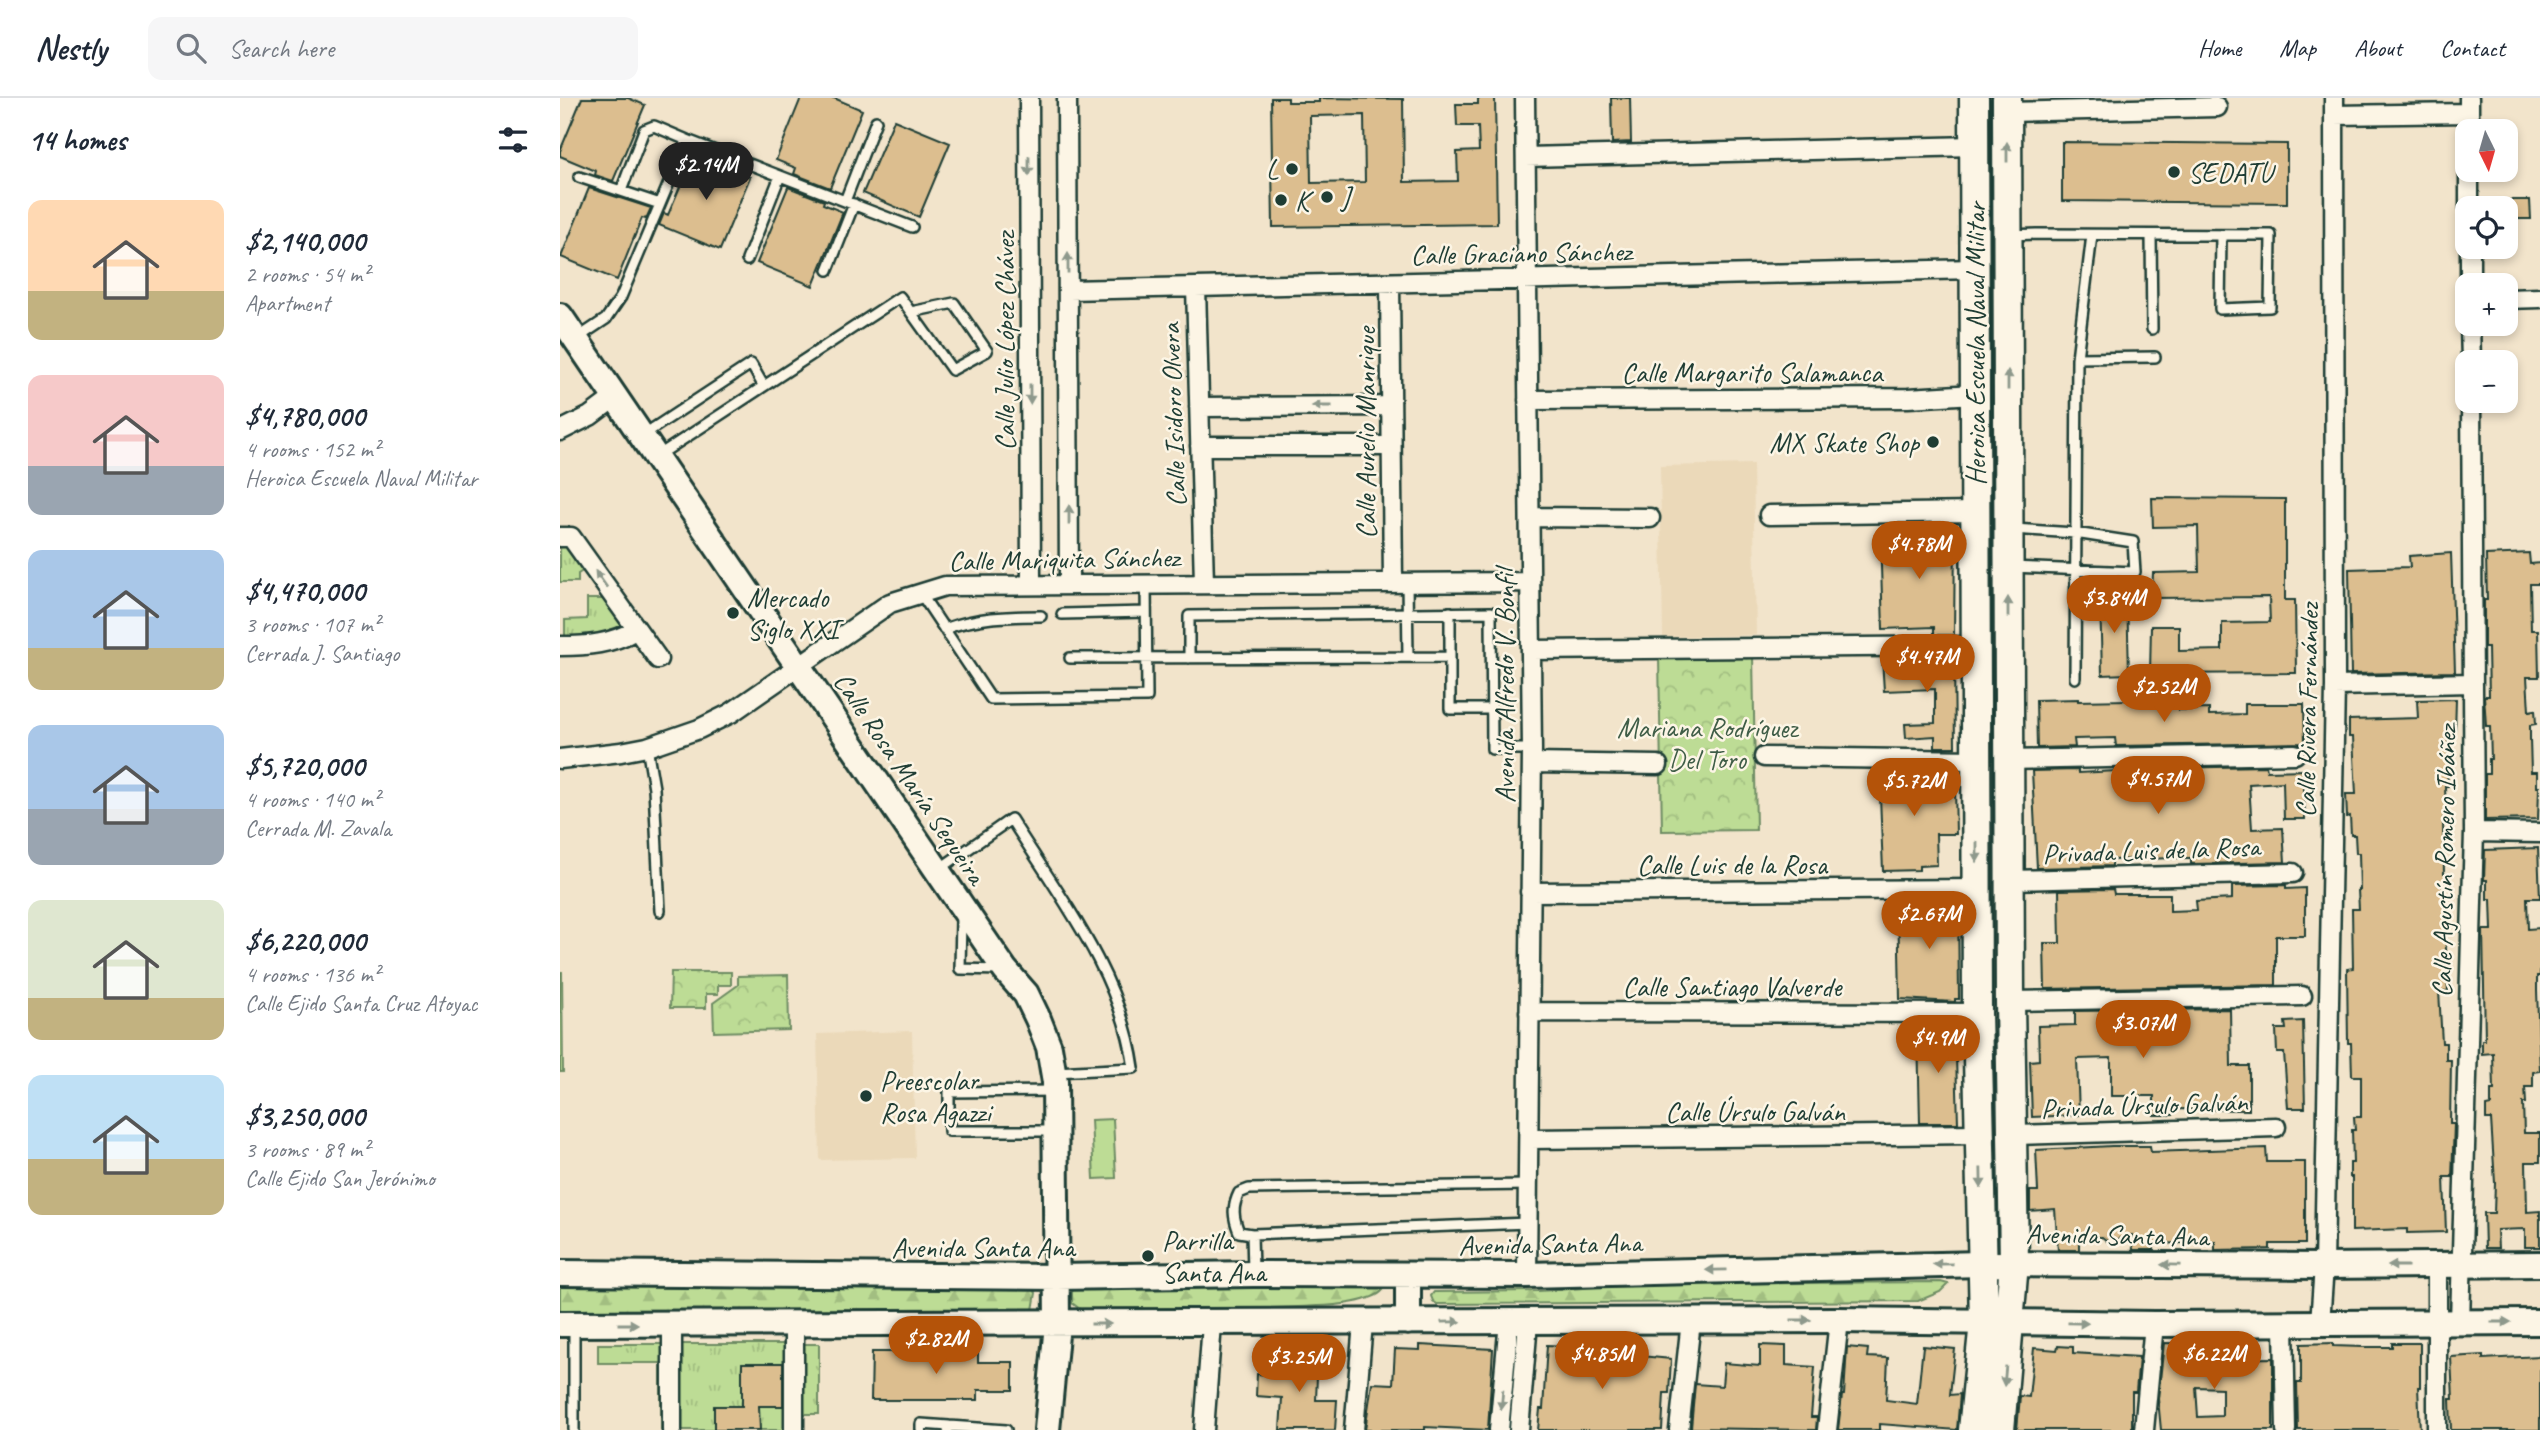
<!DOCTYPE html>
<meta charset="utf-8">
<style>
:root{--surface:#fff;--page:#f6f6f7;--text:#1f2937;--muted:#747a83;--line:#e0e1e3;--accent:#b45309}
body{margin:0;font-family:Caveat,sans-serif;background:var(--page);color:var(--text);height:100vh;display:flex;flex-direction:column;font-size:26px;white-space:nowrap}
*{box-sizing:border-box;margin:0}
p{font-size:23px;color:var(--muted)}
.icon{flex:none;width:38px;height:38px;fill:none;stroke:currentColor;stroke-width:2;stroke-linecap:round;stroke-linejoin:round}
.map{position:relative;flex:1;overflow:hidden}
.panel{display:flex;flex-direction:column;background:var(--surface);width:560px}
.panel>*{flex:none}
.needle{width:46px;rotate:175deg}
.tools{position:absolute;left:1895px;top:21px;display:grid;gap:14px}
.tools a{display:grid;place-items:center;width:63px;height:63px;border-radius:14px;background:var(--surface);box-shadow:0 4px 10px #0003;font-size:35px}
.price{position:absolute;translate:-50% -60px;padding:0 16px;border-radius:24px;background:var(--accent);color:#fff;font-size:23px;line-height:46px;filter:drop-shadow(0 2px 4px #0008)}
.price::after{content:'';position:absolute;left:50%;top:42px;width:21px;height:16px;margin-left:-10px;background:inherit;clip-path:polygon(0 0,100% 0,50% 100%)}
.price.current{background:#222;color:#fff}
ul{padding:0;list-style:none}
li{display:flex;align-items:center;gap:21px;height:175px;padding:0 28px}
li span{display:grid;place-items:center;flex:none;width:196px;height:140px;border-radius:14px;color:#555}
li>.icon{margin-inline-start:auto}
span .icon{width:84px;height:84px;fill:#fffc;stroke-width:1}
li b{font-size:30px}
h2{display:flex;justify-content:space-between;align-items:center;height:84px;padding:0 28px;font-size:30px}
header{display:flex;align-items:center;gap:42px;box-sizing:border-box;height:98px;padding:0 35px;background:var(--surface);border-bottom:2px solid var(--line)}
header strong{font-size:33px}
nav{display:flex;gap:38px;margin-inline-start:auto;font-size:24px}
.search{width:490px;height:63px;background:var(--page);display:flex;align-items:center;gap:18px;box-sizing:border-box;padding:0 24px;border-radius:14px;color:var(--muted);font-size:26px}
main{display:flex;flex:1;min-height:0}
.map>svg:first-child{display:block}
.built{fill:#ebd9b9}
.grass{fill:url(#grass-tufts);stroke:#6e8c64;stroke-width:2}
.forest{fill:url(#forest-firs);stroke:#6e8c64;stroke-width:2}
.park{fill:url(#park-crowns);stroke:#6e8c64;stroke-width:2}
.pitch{fill:#bddc95;stroke:#6e8c64;stroke-width:2}
.building{fill:#dcbe8f;stroke:#1f3d34;stroke-width:2;fill-rule:evenodd}
.lines{fill:none;stroke-linecap:round;stroke-linejoin:round}
.lane-casing{stroke:#1f3d34;stroke-width:14}
.street-casing{stroke:#1f3d34;stroke-width:23}
.secondary-casing{stroke:#1f3d34;stroke-width:30}
.primary-casing{stroke:#1f3d34;stroke-width:33}
.lane{stroke:#fcf5e5;stroke-width:9}
.street{stroke:#fcf5e5;stroke-width:18}
.secondary{stroke:#fcf5e5;stroke-width:24}
.primary{stroke:#fcf5e5;stroke-width:28}
.oneway{fill:#8e998c}
.poi-dot{fill:#1f3d34;stroke:#fcf5e5;stroke-width:2.5}
.labels{text-anchor:middle;dominant-baseline:central;stroke-width:5;stroke-linejoin:round;paint-order:stroke}
.poi-label{font-size:28px;fill:#1f3d34;stroke:#fcf5e5;text-anchor:start}
.street-label{font-size:28px;fill:#1f3d34;stroke:#fcf5e5}
.park-label{font-size:28px;fill:#3f5d47;stroke:#fcf5e5}
</style>
<header>
<strong>Nestly</strong>
<div class="search"><svg class="icon" aria-label="search" viewBox="0 0 24 24"><circle cx="10" cy="10" r="6"/><path d="M15 15l6 6"/></svg>Search here</div>
<nav><a>Home</a><a>Map</a><a>About</a><a>Contact</a></nav>
</header>
<main>
<section class="panel">
<h2>14 homes<svg class="icon" aria-label="filters" viewBox="0 0 24 24"><path d="M4 7h16M4 17h16"/><circle cx="9" cy="7" r="2"/><circle cx="15" cy="17" r="2"/></svg></h2>
<ul>
<li><span style="background:linear-gradient(#ffd9b3 65%,#c2b280 0)"><svg class="icon" aria-label="home" viewBox="0 0 24 24"><path d="M3 11l9-7 9 7M6 9v11h12V9"/></svg></span><div><b>$2,140,000</b><p>2 rooms · 54 m²</p><p>Apartment</p></div></li>
<li><span style="background:linear-gradient(#f6c9c9 65%,#9aa5b1 0)"><svg class="icon" aria-label="home" viewBox="0 0 24 24"><path d="M3 11l9-7 9 7M6 9v11h12V9"/></svg></span><div><b>$4,780,000</b><p>4 rooms · 152 m²</p><p>Heroica Escuela Naval Militar</p></div></li>
<li><span style="background:linear-gradient(#a9c7e8 70%,#c2b280 0)"><svg class="icon" aria-label="home" viewBox="0 0 24 24"><path d="M3 11l9-7 9 7M6 9v11h12V9"/></svg></span><div><b>$4,470,000</b><p>3 rooms · 107 m²</p><p>Cerrada J. Santiago</p></div></li>
<li><span style="background:linear-gradient(#a9c7e8 60%,#9aa5b1 0)"><svg class="icon" aria-label="home" viewBox="0 0 24 24"><path d="M3 11l9-7 9 7M6 9v11h12V9"/></svg></span><div><b>$5,720,000</b><p>4 rooms · 140 m²</p><p>Cerrada M. Zavala</p></div></li>
<li><span style="background:linear-gradient(#dfe7d0 70%,#c2b280 0)"><svg class="icon" aria-label="home" viewBox="0 0 24 24"><path d="M3 11l9-7 9 7M6 9v11h12V9"/></svg></span><div><b>$6,220,000</b><p>4 rooms · 136 m²</p><p>Calle Ejido Santa Cruz Atoyac</p></div></li>
<li><span style="background:linear-gradient(#bfe0f5 60%,#c2b280 0)"><svg class="icon" aria-label="home" viewBox="0 0 24 24"><path d="M3 11l9-7 9 7M6 9v11h12V9"/></svg></span><div><b>$3,250,000</b><p>3 rooms · 89 m²</p><p>Calle Ejido San Jerónimo</p></div></li>
</ul>
</section>
<div class="map">
<svg width="1980" height="1332" viewBox="0 0 1980 1332">
<defs>
<pattern id="grass-tufts" width="24" height="20" patternUnits="userSpaceOnUse" patternTransform="scale(1.75)"><rect width="24" height="20" fill="#bddc95"/><path d="M3 7l-1-3M5 7V3M7 7l1-3M15 17l-1-3M17 17v-4M19 17l1-3" fill="none" stroke="#a2be81"/></pattern>
<pattern id="forest-firs" width="22" height="20" patternUnits="userSpaceOnUse" patternTransform="scale(1.75)"><rect width="22" height="20" fill="#bddc95"/><path d="M5 1l3.5 6h-7zM16 11l3.5 6h-7z" fill="#a2be81"/></pattern>
<pattern id="park-crowns" width="20" height="18" patternUnits="userSpaceOnUse" patternTransform="scale(1.75)"><rect width="20" height="18" fill="#bddc95"/><path d="M2 6a3 3 0 1 1 6 0M12 15a3 3 0 1 1 6 0" fill="none" stroke="#a2be81"/></pattern>
</defs>
<rect width="100%" height="100%" fill="#f2e4cb"/>
<filter id="ink" filterUnits="userSpaceOnUse"><feTurbulence type="fractalNoise" baseFrequency=".0143" numOctaves="2"/><feDisplacementMap in="SourceGraphic" scale="14" xChannelSelector="R" yChannelSelector="G"/><feConvolveMatrix kernelMatrix="1 2 1 2 8 2 1 2 1" color-interpolation-filters="sRGB"/></filter>
<g filter="url(#ink)">
<path class="built" d="M1193 366 1196 537 1103 539 1100 368Z
M352 933 355 1060 260 1062 257 936Z"/>
<path class="grass" d="M0 447 12 448 30 468 18 476V484H0Z
M27 501H52L66 522 64 532 28 539H5V522L27 521Z
M38 1246H259V1316H235L234 1332H101V1265H38Z"/>
<path class="forest" d="M1381 1184 1388 1186 1380 1194 1358 1203 877 1206 873 1203 871 1198 874 1194 979 1193 1083 1186Z
M456 1186 471 1188 476 1195 473 1212 0 1216V1189Z
M820 1188 823 1192C813 1204 773 1208 757 1208 678 1213 599 1210 520 1211L512 1205V1194L516 1189Z"/>
<path class="park" d="M1193 557 1196 732 1102 733 1099 559Z
M111 874H171V887H158V896H146V910H110Z
M228 877 229 932 154 934 153 905 178 887V878Z"/>
<path class="pitch" d="M0 874H2L3 974H0Z
M553 1021 556 1080 534 1081 531 1022Z"/>
<path class="building" d="M22 0H68L85 7 53 83 35 77 36 73 0 58V53Z
M241 0H274L302 12 270 90 234 76 236 70 216 62Z
M711 0H728V4H759V0L843 1 844 84 898 83 897 54 919 53 918 28H897L896 6H918V0H935L937 126 713 129ZM804 17 805 84 751 85 750 18Z
M1051 0H1070L1071 44 1052 45Z
M334 22 390 45 359 119 303 95Z
M1502 44 1727 46V105L1502 103Z
M134 56 190 79 160 152 99 127 104 115 108 117Z
M228 89 264 103 263 106 283 114 253 188 197 165Z
M29 90 91 110 86 121 82 120 57 182 1 159Z
M1946 102H1970L1971 121H1946Z
M1592 400 1725 401V502H1735L1736 575 1590 576 1591 528H1619V553L1662 552V525L1710 524 1709 499 1592 500 1593 475 1639 474 1638 428 1593 429Z
M1395 435 1394 537H1374V529L1323 531 1320 436Z
M1891 455 1895 574 1791 576 1789 471 1850 469 1849 458Z
M1969 455 1970 466 1980 465V486H1970L1971 532H1978L1979 579H1967L1969 613 1975 612 1976 626 1970 627V641L1971 674H1977V689H1979L1978 721 1925 722V676H1929V661H1931L1930 628H1926L1925 612 1924 598H1929L1928 549H1924V502H1927L1926 457Z
M1567 497 1569 576 1542 577 1540 498Z
M1322 560H1340V565L1394 560 1395 649H1375V638L1346 640 1345 626 1375 625V591L1324 593Z
M1518 601V603L1619 601V612L1649 611V617L1685 616V606H1744L1745 645 1556 648 1555 640 1514 641 1515 649 1477 650 1476 602Z
M1896 601 1895 636 1888 637 1889 671H1887L1888 688H1885L1886 720H1883L1884 776H1890V788H1883L1888 893H1879L1882 945H1886V962H1891L1890 1026H1894L1892 1079H1884L1886 1134 1847 1135V1131L1792 1133V1079H1790V1065H1793L1792 1032H1795L1794 1019H1801V978H1792L1791 945H1788L1787 871 1793 870 1792 811H1799L1798 792H1800L1799 755H1796L1795 737H1791L1790 718 1787 719 1786 696H1796L1793 639H1789V622L1858 620 1857 602Z
M1706 668 1707 673 1743 672 1745 721H1724L1723 684 1689 686 1692 731 1723 730 1725 764 1631 766V760H1616L1552 762V768L1477 770 1472 673 1518 672V675L1557 673V671Z
M1319 673H1375L1376 690H1395L1396 736H1376L1377 767 1359 768V772L1323 773Z
M1978 750 1980 800H1967L1968 831 1980 830V878H1977V893L1980 973 1973 974V989H1965L1966 1005H1963L1964 1035H1980V1064H1966L1967 1114 1980 1113V1149H1965V1131L1937 1132 1938 1150H1925L1924 1115H1934L1935 1085 1931 1021H1926V1008L1931 1007V992H1934L1933 955 1922 956V942H1925L1923 832H1932L1931 801H1927V782H1924L1925 752Z
M1726 787V791L1745 790V838H1716V887L1485 891 1484 845H1500L1499 792 1553 791 1554 796H1610V813L1637 812 1636 803 1672 801V788Z
M1338 803H1398L1399 901H1395V904L1340 901Z
M1670 911 1671 968H1689V1012L1613 1011V1017H1594V998H1551V960L1517 961 1519 1017 1472 1019 1470 963 1479 962 1478 928 1515 927V913Z
M1743 923 1745 1010H1728L1724 955H1717L1716 931H1726L1725 924Z
M1374 926H1395L1398 1025H1360L1358 934 1375 933Z
M1552 1048H1590L1591 1054 1706 1050 1707 1064H1745V1146H1710V1151L1655 1152V1144L1593 1146 1594 1152H1573L1572 1137 1548 1144 1542 1139 1519 1140V1152H1498L1495 1111 1470 1113V1093H1478L1476 1052Z
M1604 1245 1654 1246V1261L1713 1260V1332H1601L1598 1301ZM1636 1289 1662 1290V1318L1638 1319Z
M1773 1245V1248L1803 1249H1832V1245H1860V1289H1858L1860 1332H1738L1737 1285H1741V1246Z
M860 1247 933 1251 928 1332 865 1329V1332H805L812 1285 833 1286 835 1251 860 1252Z
M987 1247 1046 1250V1261L1081 1263V1258L1111 1261 1109 1295H1104L1102 1332H978L980 1311H983Z
M1200 1247 1226 1248V1267L1255 1269 1251 1319H1257L1256 1332 1131 1330 1135 1286 1162 1288 1164 1265 1200 1268Z
M1363 1248 1395 1251 1390 1297 1400 1296 1397 1332 1320 1326V1332H1278L1282 1297H1284L1287 1249 1308 1251 1307 1259 1328 1260 1326 1302 1357 1306Z
M1498 1248 1513 1249V1255L1579 1259 1576 1294H1572V1332H1457L1460 1298 1469 1299 1474 1250 1497 1252Z
M727 1252 758 1254 756 1302H777L775 1332H720L722 1300 696 1298 697 1276 725 1278Z
M312 1254H418V1264H453V1292H418V1302H311Z
M1923 1257V1261L1980 1258V1332H1891L1890 1301H1893L1891 1259Z
M182 1265H223V1308H199L200 1332H154V1308H182Z"/>
<g class="lines">
<defs>
<path id="lane" d="M19 79 100 106
M61 93 84 32 94 28 127 42
M285 103 316 23
M1450 137 1476 136 1711 137 1710 209 1660 211 1661 137
M1591 137 1592 231
M187 162 220 78
M268 172 294 106
M16 241 46 221 61 199 127 42 352 129
M1517 260 1532 137
M83 337 191 266 203 287
M99 357 340 199 392 272 427 253 394 205 351 214
M1451 469 1575 474 1573 444 1515 435 1453 431
M847 484 848 559
M361 496 431 601 587 599 586 485
M890 514V611H932
M502 516 586 514
M384 531C417 519 446 518 481 518
M510 560 890 559
M629 560V518L931 514 932 651H972
M1515 580 1517 260 1595 259
M87 649 94 690 100 813
M378 772 451 721C500 799 561 876 574 970L495 974
M401 820 400 871 440 872
M493 1033H389V994L494 993
M968 1125 692 1136 679 1134C673 1119 672 1109 679 1095L689 1091 969 1087
M692 1136 693 1173
M14 1332V1229
M361 1332V1326L389 1328
M388 1332 389 1328 446 1332"/>
<path id="street" d="M469 0 471 486
M507 0 509 486
M965 0 972 651 967 1177
M1909 0V33
M1447 14 1657 9
M1774 17 1909 15
M966 59 1414 48
M1909 72V110
M1910 149V187
M830 185 833 484
M636 189 644 485
M509 192 1415 171
M1946 201 1980 200
M1910 226 1911 264
M968 302 1348 300 1415 296
M639 309 831 308
M0 333 30 318 54 300
M640 348H831
M1209 417 1416 414
M970 419 1090 420
M0 439H11L98 561
M0 548C28 548 51 546 76 532
M971 552 1416 548
M1775 588 1912 585
M1204 659 1417 662
M0 661 61 654 87 649 139 631 171 615 330 505 385 488 970 484
M1449 662 1735 656
M972 665 1098 667
M1914 734 1980 735
M1449 782 1733 775
M970 794 1417 791
M1450 903 1742 898
M969 914 1417 915
M1454 1037 1716 1029
M970 1041 1420 1036
M1877 1168V1332
M1900 1224 1914 734 1911 303
M1724 1225 1726 1332
M1760 1225 1764 1168 1775 588 1774 0
M234 1226V1332
M112 1332V1226
M644 1332 652 1226
M794 1332 803 1225
M939 1332 949 1223
M959 1332 968 1224
M1119 1332 1131 1223
M1267 1332 1279 1222
M1584 1332 1594 1226"/>
<path id="secondary" d="M0 218 445 872 466 896 478 921 489 949 495 984 497 1226 487 1332
M0 1175 497 1179 693 1176 967 1177 1422 1166 1764 1168 1980 1166
M848 1177V1224
M0 1226 1279 1222 1594 1226 1980 1224"/>
<path id="primary" d="M1413 1332 1424 1224 1417 915 1414 0
M1440 1332 1454 1165 1450 903 1447 0"/>
</defs>
<use href="#lane" class="lane-casing"/>
<use href="#street" class="street-casing"/>
<use href="#secondary" class="secondary-casing"/>
<use href="#primary" class="primary-casing"/>
<use href="#lane" class="lane"/>
<use href="#street" class="street"/>
<use href="#secondary" class="secondary"/>
<use href="#primary" class="primary"/>
</g>
<defs><path id="oneway-solid" d="M-6-.8H1V-3.2L6.5 0L1 3.2V.8H-6Z" transform="scale(1.75)"/></defs>
<g class="oneway">
<use href="#oneway-solid" transform="translate(1447 54) rotate(-90)"/>
<use href="#oneway-solid" transform="translate(469 68) rotate(90)"/>
<use href="#oneway-solid" transform="translate(508 165) rotate(-90)"/>
<use href="#oneway-solid" transform="translate(1448 282) rotate(-90)"/>
<use href="#oneway-solid" transform="translate(470 296) rotate(90)"/>
<use href="#oneway-solid" transform="translate(762 308) rotate(180)"/>
<use href="#oneway-solid" transform="translate(509 417) rotate(-90)"/>
<use href="#oneway-solid" transform="translate(41 481) rotate(-125)"/>
<use href="#oneway-solid" transform="translate(1448 509) rotate(-90)"/>
<use href="#oneway-solid" transform="translate(1417 754) rotate(90)"/>
<use href="#oneway-solid" transform="translate(1421 1080) rotate(89)"/>
<use href="#oneway-solid" transform="translate(1383 1166) rotate(179)"/>
<use href="#oneway-solid" transform="translate(1611 1167) rotate(-179)"/>
<use href="#oneway-solid" transform="translate(1838 1168) rotate(180)"/>
<use href="#oneway-solid" transform="translate(1156 1172) rotate(179)"/>
<use href="#oneway-solid" transform="translate(1241 1222)"/>
<use href="#oneway-solid" transform="translate(891 1224) rotate(-1)"/>
<use href="#oneway-solid" transform="translate(1941 1224)"/>
<use href="#oneway-solid" transform="translate(1518 1225) rotate(1)"/>
<use href="#oneway-solid" transform="translate(68 1226)"/>
<use href="#oneway-solid" transform="translate(541 1226)"/>
<use href="#oneway-solid" transform="translate(1445 1278) rotate(95)"/>
<use href="#oneway-solid" transform="translate(942 1302) rotate(95)"/>
</g>
</g>
<g class="poi-dot">
<circle cx="732" cy="71" r="7"/>
<circle cx="1614" cy="74" r="7"/>
<circle cx="767" cy="99" r="7"/>
<circle cx="721" cy="102" r="7"/>
<circle cx="1373" cy="344" r="7"/>
<circle cx="173" cy="515" r="7"/>
<circle cx="306" cy="998" r="7"/>
<circle cx="588" cy="1158" r="7"/>
</g>
<g class="labels">
<g class="poi-label">
<text x="718" y="71" text-anchor="end">L</text>
<text x="1628" y="74">SEDATU</text>
<text x="781" y="99">J</text>
<text x="735" y="102">K</text>
<text x="1359" y="344" text-anchor="end">MX Skate Shop</text>
<text x="187" y="499">Mercado<tspan x="187" dy="32">Siglo XXI</tspan></text>
<text x="320" y="982">Preescolar<tspan x="320" dy="32">Rosa Agazzi</tspan></text>
<text x="602" y="1142">Parrilla<tspan x="602" dy="32">Santa Ana</tspan></text>
</g>
<g class="street-label">
<text transform="translate(961 155) rotate(-1)">Calle Graciano Sánchez</text>
<text transform="translate(444 243) rotate(-90)">Calle Julio López Chávez</text>
<text transform="translate(1415 246) rotate(-90)">Heroica Escuela Naval Militar</text>
<text x="1192" y="274">Calle Margarito Salamanca</text>
<text transform="translate(613 317) rotate(-92)">Calle Isidoro Olvera</text>
<text transform="translate(805 335) rotate(-90)">Calle Aurelio Manrique</text>
<text transform="translate(504 461) rotate(-1)">Calle Mariquita Sánchez</text>
<text transform="translate(944 588) rotate(-90)">Avenida Alfredo V. Bonfil</text>
<text transform="translate(1747 612) rotate(-89)">Calle Rivera Fernández</text>
<text transform="translate(350 680) rotate(56)">Calle Rosa María Sequeira</text>
<text transform="translate(1591 752) rotate(-2)">Privada Luis de la Rosa</text>
<text transform="translate(1884 763) rotate(-89)">Calle Agustín Romero Ibáñez</text>
<text x="1172" y="766">Calle Luis de la Rosa</text>
<text x="1172" y="888">Calle Santiago Valverde</text>
<text transform="translate(1584 1007) rotate(-2)">Privada Úrsulo Galván</text>
<text x="1195" y="1013">Calle Úrsulo Galván</text>
<text transform="translate(1557 1137) rotate(1)">Avenida Santa Ana</text>
<text transform="translate(990 1146) rotate(-1)">Avenida Santa Ana</text>
<text x="423" y="1149">Avenida Santa Ana</text>
</g>
<g class="park-label">
<text x="1147" y="629">Mariana Rodríguez<tspan x="1147" dy="32">Del Toro</tspan></text>
</g>
</g>
</svg>
<div class="tools">
<a><svg class="needle" viewBox="-14 -14 28 28"><path d="M0-13l5 13h-10z" fill="#e53935"/><path d="M0 13l5-13h-10z" fill="#747a83"/></svg></a>
<a><svg class="icon" aria-label="locate" viewBox="0 0 24 24"><circle cx="12" cy="12" r="6"/><path d="M12 2v4M12 18v4M2 12h4M18 12h4"/></svg></a>
<a>+</a>
<a>−</a>
</div>
<b class="price current" style="left:146px;top:104px">$2.14M</b>
<b class="price" style="left:1359px;top:483px">$4.78M</b>
<b class="price" style="left:1554px;top:537px">$3.84M</b>
<b class="price" style="left:1367px;top:596px">$4.47M</b>
<b class="price" style="left:1604px;top:626px">$2.52M</b>
<b class="price" style="left:1598px;top:718px">$4.57M</b>
<b class="price" style="left:1354px;top:720px">$5.72M</b>
<b class="price" style="left:1369px;top:853px">$2.67M</b>
<b class="price" style="left:1583px;top:962px">$3.07M</b>
<b class="price" style="left:1378px;top:977px">$4.9M</b>
<b class="price" style="left:376px;top:1278px">$2.82M</b>
<b class="price" style="left:1042px;top:1293px">$4.85M</b>
<b class="price" style="left:1654px;top:1293px">$6.22M</b>
<b class="price" style="left:739px;top:1296px">$3.25M</b>
</div>
</main>
